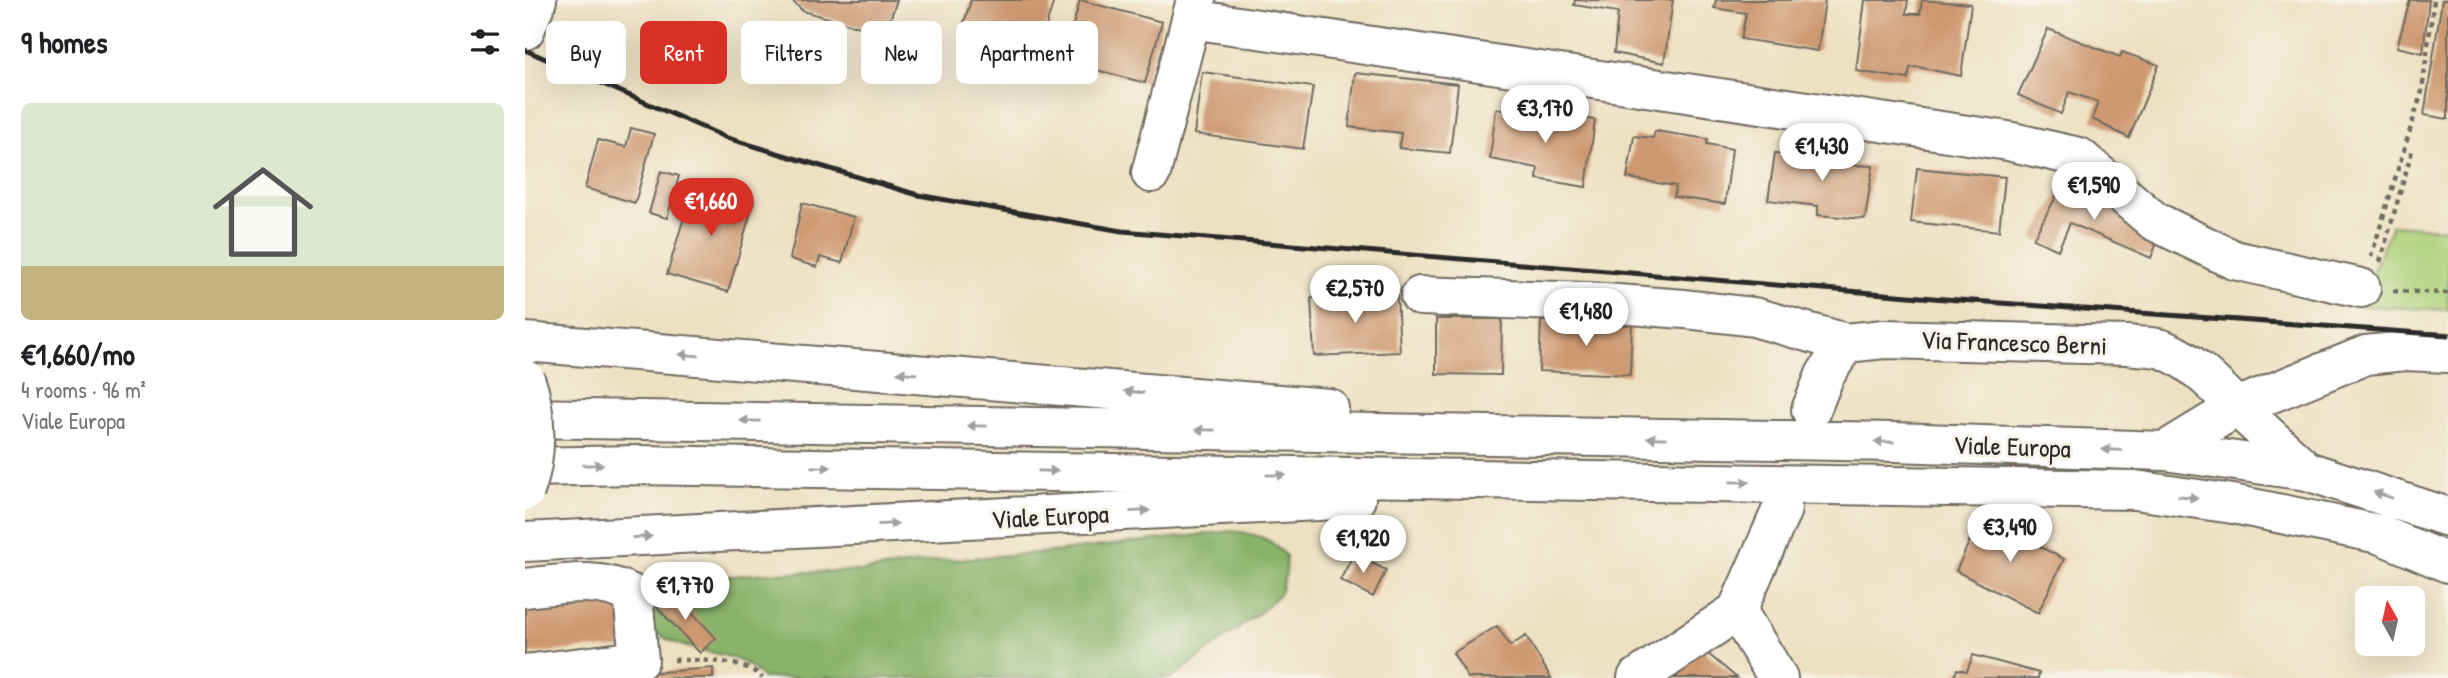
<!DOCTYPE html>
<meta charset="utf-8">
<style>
:root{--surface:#fff;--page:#f2f2f2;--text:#202124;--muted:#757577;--accent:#d93025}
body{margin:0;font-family:"Patrick Hand",sans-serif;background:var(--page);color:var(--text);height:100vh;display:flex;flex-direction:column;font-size:26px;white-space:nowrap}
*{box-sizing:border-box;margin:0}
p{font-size:23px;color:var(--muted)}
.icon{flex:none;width:38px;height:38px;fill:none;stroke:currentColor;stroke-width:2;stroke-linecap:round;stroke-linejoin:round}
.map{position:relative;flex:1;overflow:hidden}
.drawer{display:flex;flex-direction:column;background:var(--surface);width:525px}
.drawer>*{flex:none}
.top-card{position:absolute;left:21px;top:21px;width:665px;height:63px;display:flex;gap:14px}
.needle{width:46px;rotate:352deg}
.fabs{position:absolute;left:1830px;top:586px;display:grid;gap:14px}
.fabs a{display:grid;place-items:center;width:70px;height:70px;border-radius:10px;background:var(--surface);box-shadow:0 7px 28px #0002;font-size:35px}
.price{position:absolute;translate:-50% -60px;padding:0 16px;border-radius:24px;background:#fff;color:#222;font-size:23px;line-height:46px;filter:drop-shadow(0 2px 4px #0008)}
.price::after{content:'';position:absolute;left:50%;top:42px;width:21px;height:16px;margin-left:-10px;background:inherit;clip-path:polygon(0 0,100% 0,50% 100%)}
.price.active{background:var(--accent);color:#fff}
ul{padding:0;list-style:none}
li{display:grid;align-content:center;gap:14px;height:371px;padding:0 21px}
li span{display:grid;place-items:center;height:217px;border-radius:10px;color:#555}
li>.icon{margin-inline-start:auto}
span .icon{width:126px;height:126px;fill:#fffc;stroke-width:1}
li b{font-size:30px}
h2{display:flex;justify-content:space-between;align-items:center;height:84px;padding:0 21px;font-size:30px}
.tag{padding:0 24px;border-radius:10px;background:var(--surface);box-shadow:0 7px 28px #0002;font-size:24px;line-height:63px}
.tag.active{background:var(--accent);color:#fff}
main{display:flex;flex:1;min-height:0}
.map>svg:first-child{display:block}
.green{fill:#add17a;stroke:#6c7e52;stroke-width:2}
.forest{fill:#8ab36a;stroke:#5a6f4a;stroke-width:2}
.building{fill:#ce9971}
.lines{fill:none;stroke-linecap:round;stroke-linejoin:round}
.minor-casing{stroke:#6f6b60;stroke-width:42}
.path{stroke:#6f6b60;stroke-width:4.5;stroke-dasharray:5 5;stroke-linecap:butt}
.minor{stroke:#fff;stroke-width:38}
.rail{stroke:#2b2b2b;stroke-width:5}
.minor-bridge-casing{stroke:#6f6b60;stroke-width:42;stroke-linecap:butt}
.minor-bridge{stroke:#fff;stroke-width:38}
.oneway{fill:#a0a0a0}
.labels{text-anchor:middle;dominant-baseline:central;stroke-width:6;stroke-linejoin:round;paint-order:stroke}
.street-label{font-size:26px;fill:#2b2b2b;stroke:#f7f3e8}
</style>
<main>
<section class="drawer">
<h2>9 homes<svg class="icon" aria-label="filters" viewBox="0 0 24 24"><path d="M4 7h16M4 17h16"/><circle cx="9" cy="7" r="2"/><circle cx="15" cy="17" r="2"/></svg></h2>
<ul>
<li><span style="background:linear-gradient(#dfe7d0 75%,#c2b280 0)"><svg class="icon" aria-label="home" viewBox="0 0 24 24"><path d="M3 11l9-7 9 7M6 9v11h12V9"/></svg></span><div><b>€1,660/mo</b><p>4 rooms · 96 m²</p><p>Viale Europa</p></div></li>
</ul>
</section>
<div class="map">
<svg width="1923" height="678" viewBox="0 0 1923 678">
<rect width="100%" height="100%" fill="#f7f3e8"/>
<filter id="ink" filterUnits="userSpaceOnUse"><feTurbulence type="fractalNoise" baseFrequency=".0143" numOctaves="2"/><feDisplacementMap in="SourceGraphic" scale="14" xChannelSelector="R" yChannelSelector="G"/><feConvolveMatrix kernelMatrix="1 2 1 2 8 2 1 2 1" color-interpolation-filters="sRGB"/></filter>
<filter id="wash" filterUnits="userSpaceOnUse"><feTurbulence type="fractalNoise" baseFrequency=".00686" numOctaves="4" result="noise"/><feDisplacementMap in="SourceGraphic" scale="28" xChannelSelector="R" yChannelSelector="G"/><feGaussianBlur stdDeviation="1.57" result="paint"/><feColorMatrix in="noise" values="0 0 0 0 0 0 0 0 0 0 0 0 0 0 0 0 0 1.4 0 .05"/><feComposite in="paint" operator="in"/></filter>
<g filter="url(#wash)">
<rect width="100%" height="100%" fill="#eee1c2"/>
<path class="green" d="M1867 225 1923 229V310L1838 306 1841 288Z"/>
<path class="forest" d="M707 531C731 534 745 537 761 556V573L755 593 738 610 647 678H237C219 653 182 654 156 645 145 642 135 635 125 630L118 584 240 573 338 571 409 561 526 552Z"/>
<g id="blocks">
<path class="building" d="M266 0H372L360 34 278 11Z
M446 0H529L512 56 437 29Z
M555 0 637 22 620 83 538 61Z
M1050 0H1148L1139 63 1089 53 1093 12 1049 5Z
M1191 0H1300L1293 51 1216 39 1221 13 1189 8Z
M1340 0H1383L1381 14H1395L1397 0 1446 4 1436 76 1393 67 1385 68 1383 79 1331 71Z
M1885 0H1904L1898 53 1872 47Z
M1917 0H1923V119L1899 115Z
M1523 29 1595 57 1597 52 1634 65 1604 138 1567 119 1573 102 1544 92 1536 114 1493 95Z
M677 72 788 87 778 149 669 134Z
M830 73 933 84 925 153 874 148 876 133 824 127Z
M971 109 1070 120 1061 187 1012 179 1013 168 965 159Z
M106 128 129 134 110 203 60 188 73 140 101 147Z
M1130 131 1183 139 1182 144 1207 149 1200 204 1149 197 1151 186 1102 178 1109 136 1128 138Z
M1271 150 1326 158V165L1348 166 1340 219 1293 215V206L1243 200 1250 153 1270 156Z
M1392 168 1480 177 1474 231 1386 222Z
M136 171 154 176 142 218 124 213Z
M1540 180 1636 232 1626 258 1545 223 1533 250 1508 239Z
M169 184 229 201 203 292 142 274Z
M277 203 329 217 317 263 295 257 292 267 265 259Z
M872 295 875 352 789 356 786 298Z
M911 319H977L976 375 911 374Z
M1016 321 1107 325 1105 375 1014 371Z
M1456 516 1506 539 1504 541 1539 559 1513 613 1431 571Z
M829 554 861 570 848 597 815 580Z
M146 590 191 638 175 653 130 605Z
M0 597H99L104 648 55 649 0 654Z
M972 626 985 646 1001 636 1026 678H943L928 653Z
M1176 648 1212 678H1150Z
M1448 655 1514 673 1513 678H1429L1432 669 1442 671Z
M188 668V678H81V676Z"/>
</g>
</g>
<g filter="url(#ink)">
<use href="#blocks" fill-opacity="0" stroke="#6f6b60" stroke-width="2"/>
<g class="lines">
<defs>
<path id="minor" d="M666 19 1483 141 1554 157 1629 221 1709 260 1836 288
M0 30 12 0
M626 173 671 0
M895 296 1065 302 1160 309 1229 317 1321 343
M0 342 804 408
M1286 410 1300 375 1321 343 1359 339 1603 345C1614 347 1627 346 1637 349 1667 360 1690 385 1712 407L1841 355 1880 351 1923 353
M0 418 1369 442 1640 451 1782 471 1923 517
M1640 451 1712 407 1782 471
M0 467 111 465 1610 490 1708 504 1854 534 1923 563
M0 542 831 499
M0 588C36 584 75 576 108 595L114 660 0 674
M1212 611 1253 678
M1112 678 1212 611 1257 509"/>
</defs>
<use href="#minor" class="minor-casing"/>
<path class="path" d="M1846 257 1897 91 1909 0
M1855 262 1887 151
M1868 291 1923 293
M149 660C171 660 223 659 237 678"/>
<use href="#minor" class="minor"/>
<path class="rail" d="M0 50 202 138 393 195 597 231 1420 299 1923 335"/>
<defs>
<path id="minor-bridge" d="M0 379C13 413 12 458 0 491"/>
</defs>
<use href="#minor-bridge" class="minor-bridge-casing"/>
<use href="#minor-bridge" class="minor-bridge"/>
</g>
<defs><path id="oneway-solid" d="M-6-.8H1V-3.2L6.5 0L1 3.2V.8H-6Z" transform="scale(1.75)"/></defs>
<g class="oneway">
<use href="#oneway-solid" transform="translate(164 355) rotate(-175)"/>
<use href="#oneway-solid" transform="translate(382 373) rotate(-175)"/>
<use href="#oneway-solid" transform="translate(609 392) rotate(-175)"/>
<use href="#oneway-solid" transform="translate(225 421) rotate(-179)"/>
<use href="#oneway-solid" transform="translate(452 426) rotate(-179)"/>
<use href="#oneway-solid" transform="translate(680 430) rotate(-179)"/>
<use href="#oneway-solid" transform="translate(1132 438) rotate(-179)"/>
<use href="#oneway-solid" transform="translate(1359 442) rotate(-179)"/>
<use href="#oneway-solid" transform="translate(1587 450) rotate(-178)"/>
<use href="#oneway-solid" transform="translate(68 465) rotate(-1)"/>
<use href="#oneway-solid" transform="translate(296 467) rotate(1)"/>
<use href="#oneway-solid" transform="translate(523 471) rotate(1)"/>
<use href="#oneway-solid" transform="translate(751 475) rotate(1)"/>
<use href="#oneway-solid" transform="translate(1215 482) rotate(1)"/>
<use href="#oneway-solid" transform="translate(1858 495) rotate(-162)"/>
<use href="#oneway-solid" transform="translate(1663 497) rotate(8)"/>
<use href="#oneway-solid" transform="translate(615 511) rotate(-3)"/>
<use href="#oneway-solid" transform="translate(363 524) rotate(-3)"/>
<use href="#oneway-solid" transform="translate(117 537) rotate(-3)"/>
</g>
</g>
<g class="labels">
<g class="street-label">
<text transform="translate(1489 342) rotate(2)">Via Francesco Berni</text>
<text transform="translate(1487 446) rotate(2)">Viale Europa</text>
<text transform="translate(525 516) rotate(-3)">Viale Europa</text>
</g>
</g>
</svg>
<div class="fabs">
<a><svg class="needle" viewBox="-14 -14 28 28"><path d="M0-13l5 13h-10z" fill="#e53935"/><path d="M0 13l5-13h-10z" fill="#757577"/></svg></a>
</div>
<b class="price" style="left:1020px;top:145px">€3,170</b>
<b class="price" style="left:1297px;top:183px">€1,430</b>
<b class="price" style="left:1569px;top:222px">€1,590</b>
<b class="price active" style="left:186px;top:238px">€1,660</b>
<b class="price" style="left:830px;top:325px">€2,570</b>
<b class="price" style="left:1061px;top:348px">€1,480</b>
<b class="price" style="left:1485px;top:564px">€3,490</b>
<b class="price" style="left:838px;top:575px">€1,920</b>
<b class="price" style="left:160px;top:622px">€1,770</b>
<div class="top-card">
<a class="tag">Buy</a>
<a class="tag active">Rent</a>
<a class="tag">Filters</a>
<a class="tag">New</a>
<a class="tag">Apartment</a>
</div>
</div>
</main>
